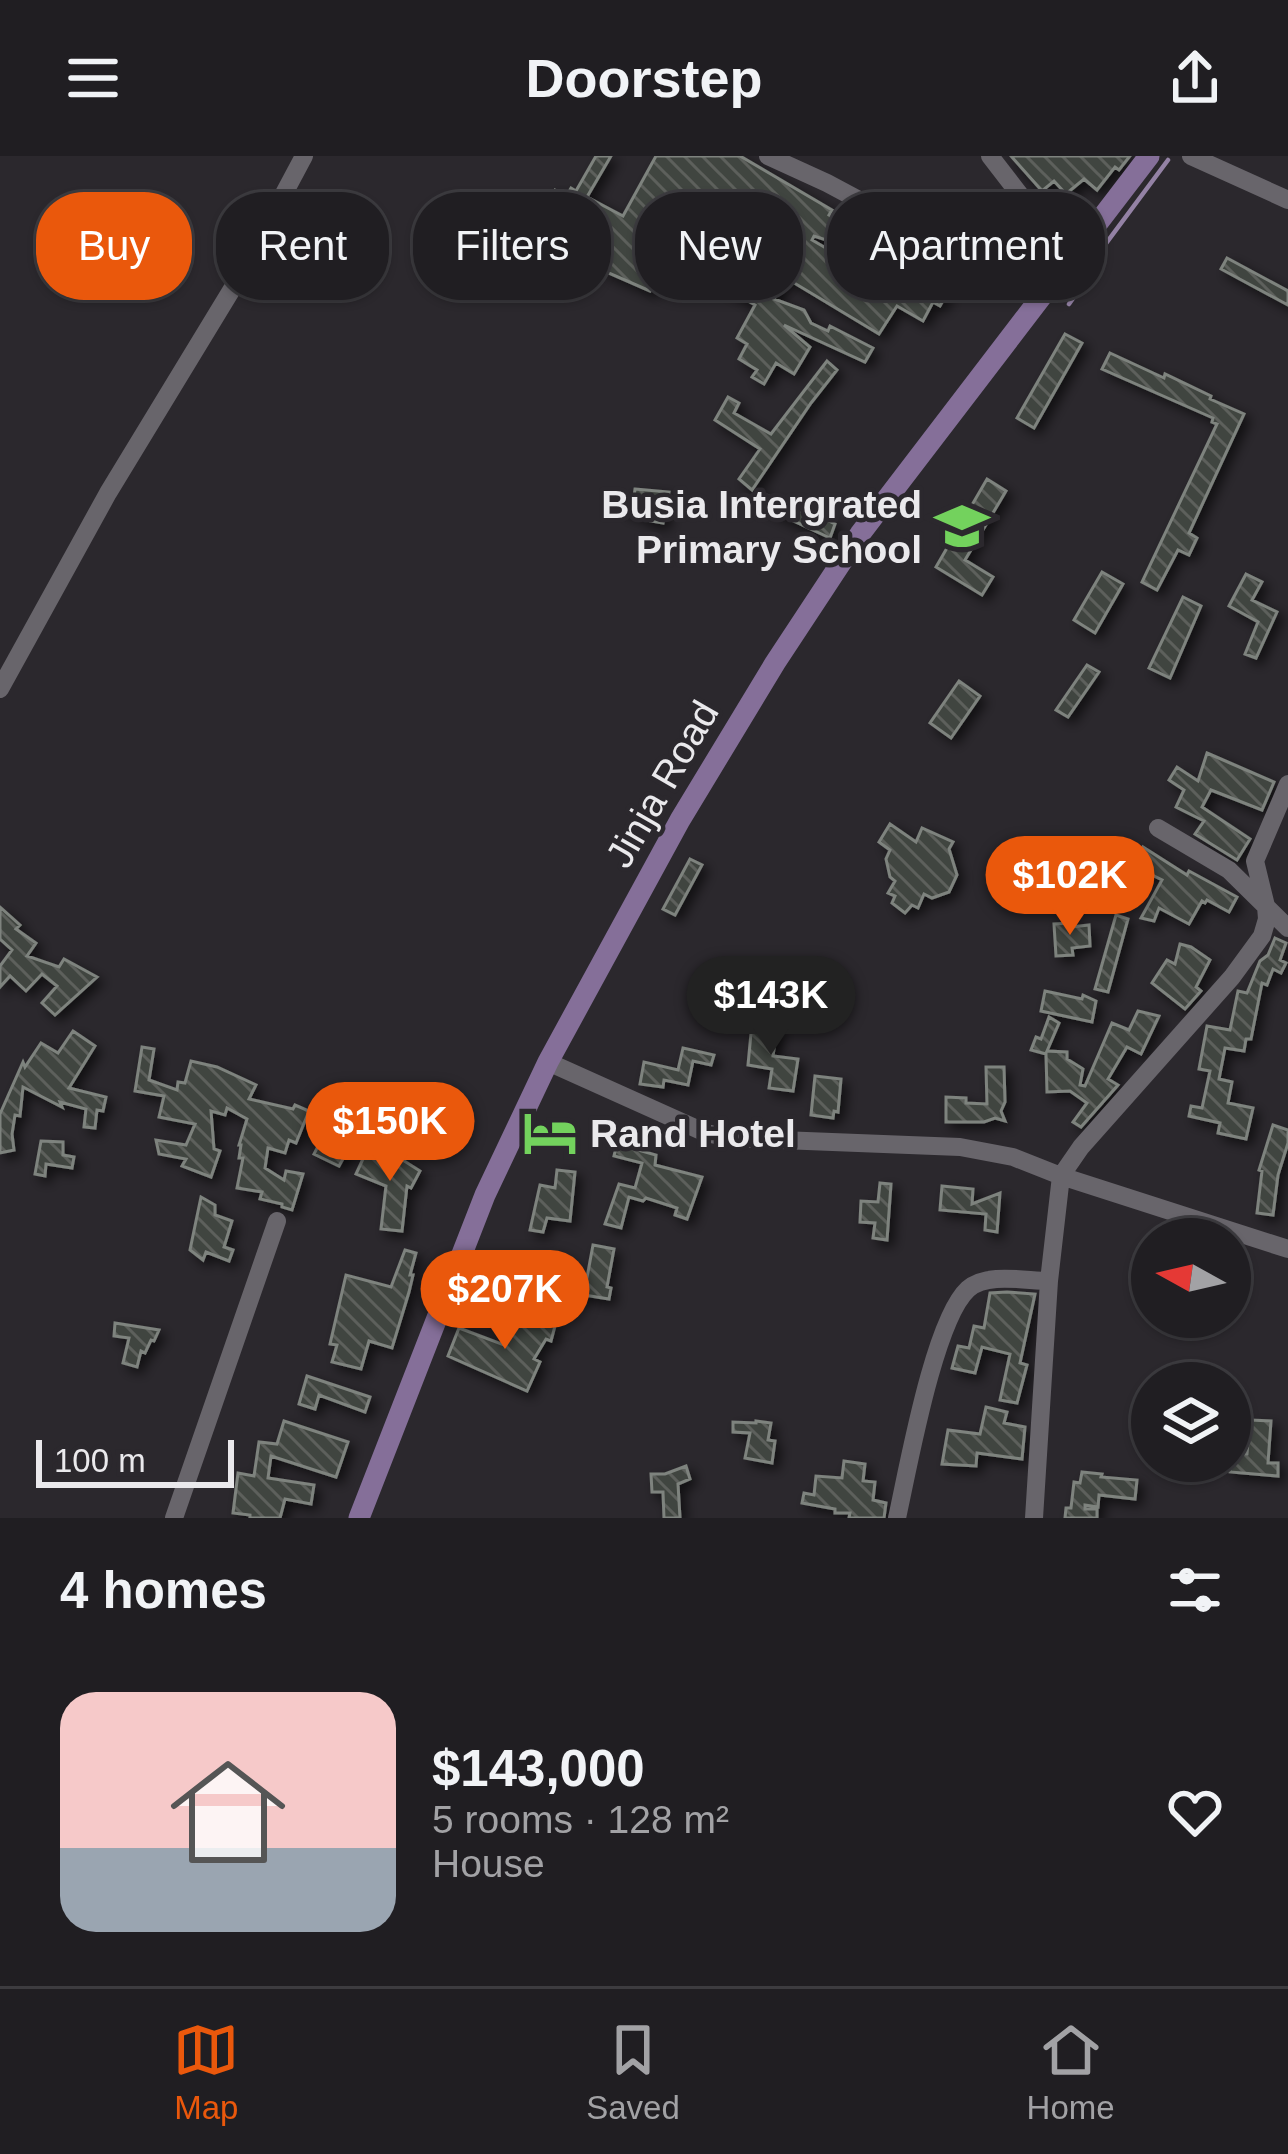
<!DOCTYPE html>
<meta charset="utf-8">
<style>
:root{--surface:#201e22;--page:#2d2b2f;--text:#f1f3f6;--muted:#a2a2a5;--line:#3d3c40;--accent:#ea580c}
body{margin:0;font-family:Helvetica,sans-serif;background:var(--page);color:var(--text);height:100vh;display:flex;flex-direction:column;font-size:45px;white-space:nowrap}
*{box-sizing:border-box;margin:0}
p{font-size:39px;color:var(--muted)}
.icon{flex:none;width:66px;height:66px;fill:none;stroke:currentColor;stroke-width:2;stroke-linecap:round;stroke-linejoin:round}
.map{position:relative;height:1362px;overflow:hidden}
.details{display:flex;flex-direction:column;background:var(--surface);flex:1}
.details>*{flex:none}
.hud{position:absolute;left:36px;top:36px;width:1218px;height:108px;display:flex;gap:24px}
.needle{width:78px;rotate:278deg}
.tools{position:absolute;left:1131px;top:1062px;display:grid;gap:24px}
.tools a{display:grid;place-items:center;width:120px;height:120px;border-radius:50%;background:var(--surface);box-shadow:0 3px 9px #0004,0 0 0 3px var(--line);font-size:60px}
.scale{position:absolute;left:36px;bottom:30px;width:198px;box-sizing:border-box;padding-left:12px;border:6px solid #eae9ec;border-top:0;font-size:33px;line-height:42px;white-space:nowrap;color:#eae9ec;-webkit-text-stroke:9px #2b282d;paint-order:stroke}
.price{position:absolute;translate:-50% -102px;padding:0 27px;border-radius:42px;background:var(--accent);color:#fff;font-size:39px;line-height:78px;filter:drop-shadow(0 3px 6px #0008)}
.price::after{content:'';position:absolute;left:50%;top:72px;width:36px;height:27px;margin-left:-18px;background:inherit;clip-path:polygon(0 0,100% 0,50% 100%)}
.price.selected{background:#222;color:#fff}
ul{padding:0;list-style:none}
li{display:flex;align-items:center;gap:36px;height:300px;padding:0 60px}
li span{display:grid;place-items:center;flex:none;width:336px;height:240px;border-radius:36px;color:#555}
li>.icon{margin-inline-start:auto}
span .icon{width:144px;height:144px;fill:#fffc;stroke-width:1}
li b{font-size:51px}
h2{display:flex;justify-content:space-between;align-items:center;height:144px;padding:0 60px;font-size:51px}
.chip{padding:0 42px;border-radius:48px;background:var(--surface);box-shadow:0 3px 9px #0004,0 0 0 3px var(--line);font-size:42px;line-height:108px}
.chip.selected{background:var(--accent);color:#fff}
header{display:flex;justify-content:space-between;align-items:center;height:156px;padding:0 60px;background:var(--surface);font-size:54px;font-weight:700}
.tabs{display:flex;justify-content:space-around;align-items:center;height:168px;border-top:3px solid var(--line);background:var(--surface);font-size:33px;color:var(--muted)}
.tabs a{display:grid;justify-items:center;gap:6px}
.tabs .selected{color:var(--accent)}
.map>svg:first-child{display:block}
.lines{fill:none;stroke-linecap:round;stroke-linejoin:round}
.stream{stroke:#9482a5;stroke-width:4.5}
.building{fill:url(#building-back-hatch);stroke:#7e837e;stroke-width:3;filter:url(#shadow)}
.minor{stroke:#68656b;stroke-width:18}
.major{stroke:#856f99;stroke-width:21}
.labels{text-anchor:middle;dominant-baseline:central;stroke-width:9;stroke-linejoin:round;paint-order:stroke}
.poi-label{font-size:39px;font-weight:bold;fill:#eae9ec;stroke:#2b282d;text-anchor:end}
.street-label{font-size:39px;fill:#eae9ec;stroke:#2b282d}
</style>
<header><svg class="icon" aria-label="menu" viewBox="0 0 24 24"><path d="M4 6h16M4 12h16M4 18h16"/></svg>Doorstep<svg class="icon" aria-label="share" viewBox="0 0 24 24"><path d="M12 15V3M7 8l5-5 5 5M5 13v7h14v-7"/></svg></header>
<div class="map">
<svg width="1288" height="1362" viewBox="0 0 1288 1362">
<defs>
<pattern id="building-back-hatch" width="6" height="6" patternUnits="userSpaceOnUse" patternTransform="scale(3)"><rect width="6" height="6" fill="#414540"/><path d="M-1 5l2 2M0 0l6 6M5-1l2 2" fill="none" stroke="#5d605c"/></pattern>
<filter id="shadow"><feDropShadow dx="5.5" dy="5.5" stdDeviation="6" flood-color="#0009"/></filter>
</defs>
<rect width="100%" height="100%" fill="#2b282d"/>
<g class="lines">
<path class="stream" d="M1069 148 1086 124 1087 113 1168 4"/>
</g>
<path class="building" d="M596 0H611L587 41 623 60 656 0H740L832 54 829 59 846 70 845 72 888 86 883 102 814 80 812 84 900 135 910 118 946 139 940 150 933 146 923 165 897 150 879 178 786 122 774 143 804 154 811 167 828 175 830 170 873 192 865 206 784 169 810 191 794 218 776 207 764 228 752 221 757 214 739 203 747 188 737 182 755 149 721 129 733 90 715 84 703 119 665 106 650 135 604 115 610 102 584 88 581 107 570 106 573 83 537 65 555 34 566 41 571 32 576 35Z
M1011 0H1130L1119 14 1115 11 1097 34 1084 23 1066 38 1054 25 1042 35Z
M1227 102 1288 135V149L1221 113Z
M1065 178 1082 187 1034 272 1017 262Z
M1110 197 1164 222 1165 218 1211 240 1210 243 1244 258 1189 377 1197 382 1189 399 1178 394 1157 434 1142 426 1217 268 1212 266 1213 262 1102 213Z
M827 205 837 214 811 247 752 334 739 323 760 293 715 264 728 241 739 247 734 257 771 278Z
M987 323 1006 335 965 404 993 421 982 439 936 411Z
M635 333 669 336 663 367 646 364V361L622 353 627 339 634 341Z
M758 335 809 359 810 356 835 368 830 382 753 346Z
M1102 416 1123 428 1095 477 1074 464Z
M1246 418 1262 426 1252 444 1277 456 1256 502 1245 498 1258 466 1229 450Z
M1183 441 1201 450 1170 522 1149 512Z
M1087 509 1099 516 1068 561 1056 554Z
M959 525 980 540 951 582 930 567Z
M1207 597 1274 626 1262 654 1211 634 1202 651 1250 683 1237 704 1195 678 1204 665 1176 651 1184 634 1169 624 1177 611 1198 625Z
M890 668 916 686 922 672 953 686 949 693 957 719 949 736 932 742 924 738 918 752 912 749 905 757 892 747 895 740 888 737 895 725 890 721 886 703 890 694 879 686Z
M1143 691 1187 719 1189 715 1237 741 1229 756 1207 744 1205 747 1202 745 1189 768 1159 752 1154 765 1141 762 1162 724 1134 710Z
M690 703 702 709 675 759 663 753Z
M0 751 20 769 16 773 36 787 27 800 59 811 64 803 97 821 55 859 42 847 57 830 42 818 26 835 10 820 0 831V810L12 794 0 783Z
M1116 759 1128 763 1108 836 1095 833Z
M1071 767V771L1089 769 1090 790 1072 792 1073 799 1056 800 1054 768Z
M1275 782 1286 787 1280 804 1286 807 1281 817 1273 813 1267 829 1262 827 1251 883H1246L1244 895 1225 892 1219 923 1232 926 1228 947 1253 952 1246 983 1218 977 1220 967 1189 960 1191 950 1202 952 1210 915 1199 913 1207 870 1230 874 1238 835 1247 837 1260 805 1268 799Z
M1180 788 1191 791 1210 804 1196 831 1201 835 1185 853 1152 827 1167 804 1175 808Z
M1045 835 1082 843 1083 839 1096 845 1092 866 1041 855Z
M1138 855 1159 860 1141 898 1127 891 1108 923 1118 929 1081 971 1073 966 1087 947 1070 935 1047 936 1046 898 1031 894 1036 881 1041 883 1049 861 1059 867 1047 895 1067 896V903L1083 913 1080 929 1085 930 1112 867 1129 874Z
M752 867 777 871 773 900 798 903 793 935 769 932 772 913 748 909Z
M73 875 95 890 69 932 106 941 103 955 97 954 95 972 84 971 86 953 60 946 62 951 23 931 20 960 15 959 12 978 14 994 0 997V958L23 906 25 911 41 887 58 897Z
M142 891 154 893 149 924 177 934 178 926 185 927 191 905 217 911 256 929 249 943 293 953 295 949 309 955 296 987 289 984 285 997 268 992 265 1012 284 1024 286 1015 303 1018 292 1054 282 1051V1048L260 1043 262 1036 237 1032 243 1002H239L241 989H239L247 963 227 952 225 959 211 955 214 993 220 995 211 1021 182 1010 186 1003 159 998 156 984 186 989 195 968 159 961 164 940 135 935Z
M683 892 714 899 711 909 693 905 688 929 664 924 663 931 640 928 644 906 678 914Z
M986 911H1004L1005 946 1001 955 1005 965 995 962 984 966H946V941L966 942V947L987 948Z
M815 920 841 923 838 956 834 955 833 962 811 959Z
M332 963 343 969 340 976 354 983 339 1010 314 998Z
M1273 969 1288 974V987L1278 1019 1273 1059 1257 1057 1262 1015 1259 1014Z
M41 985 63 986V999L74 1001 72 1012 46 1008 45 1020 35 1018Z
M617 988 656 999 655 1009 702 1021 687 1063 675 1059 677 1052 646 1042 643 1045 629 1041 621 1072 605 1068 619 1028 635 1032 642 1007 614 1000Z
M369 990 398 1001 420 1015 411 1032 407 1030 402 1075 381 1073 386 1030 356 1018Z
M557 1014 575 1016 570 1065 547 1062 543 1076 530 1074 540 1029 555 1032Z
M880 1027 891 1028 887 1084 873 1082 875 1067 860 1066 861 1045 878 1046Z
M942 1030 973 1033 972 1048 1000 1037 997 1076 985 1074 986 1058 940 1054Z
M201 1041 215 1049V1059L232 1065 224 1091 233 1094 229 1105 206 1096 203 1104 190 1094Z
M593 1089 614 1093 607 1131 611 1132 609 1143 578 1138 581 1126 586 1127Z
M405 1094 416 1097 410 1119H413L409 1136 392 1192 369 1185 361 1213 332 1206 337 1189 330 1188 346 1119 391 1131Z
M1007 1136 1035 1138 1020 1207 1027 1209 1017 1247 1000 1244 1010 1198 982 1191 975 1217 952 1212 958 1190 969 1192 974 1170 984 1172 990 1137Z
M519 1158 555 1170 551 1185 546 1183 534 1203 540 1206 527 1235 448 1200 459 1172 504 1189 515 1172Z
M115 1167 159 1174 154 1185 151 1184 145 1197 141 1195 137 1211 123 1207 129 1182 114 1180Z
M307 1220 370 1241 365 1256 319 1239 315 1253 299 1248Z
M986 1251 1007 1256 1004 1267 1025 1271 1022 1303 977 1297 976 1310 942 1308 948 1274 980 1278Z
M1250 1264 1271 1265 1268 1307H1278V1320L1230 1316 1231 1297 1247 1298Z
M284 1265 348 1286 336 1321 271 1300 268 1322 314 1329 311 1348 285 1343 280 1362H250V1359L233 1357 238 1317 254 1320 259 1286 277 1288Z
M756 1265 771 1267 768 1284 775 1285 772 1307 745 1302 750 1277 733 1276V1266L756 1267Z
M844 1305 865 1308 863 1325 875 1326 873 1344 886 1347 884 1362H849L850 1357H835V1353L802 1347 804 1337 814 1339 816 1320 842 1322Z
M686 1310 690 1323 678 1328 680 1362H664L663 1336H652L651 1318H665Z
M1082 1316 1102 1318 1101 1321 1137 1324 1135 1343 1099 1339 1098 1351 1085 1349V1353H1097V1362H1065L1066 1352H1071L1074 1326 1080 1327Z"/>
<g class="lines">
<path class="minor" d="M768 0 827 27 943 89 974 101 1010 105 1056 87
M990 0 1064 96
M1191 0 1288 44
M0 533 108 337 240 120 304 0
M1158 672 1229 714 1288 772
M548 906 706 977 730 982 960 991 1013 1001 1061 1020 1288 1093
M174 1362 277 1065
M897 1362C908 1313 934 1164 968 1133 987 1116 1026 1125 1049 1125
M1034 1362 1049 1125 1061 1020 1081 991 1232 821 1262 780 1267 763 1266 750 1255 705 1288 628"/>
<path class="major" d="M359 1362 485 1039 548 906 680 664 775 507 860 378 1149 0"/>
</g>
<defs>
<symbol id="school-bare" viewBox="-9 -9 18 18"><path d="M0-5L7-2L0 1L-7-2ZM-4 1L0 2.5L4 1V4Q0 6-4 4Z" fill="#73d25d" stroke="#2b282d" stroke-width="2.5" paint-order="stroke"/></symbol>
<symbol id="hotel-bare" viewBox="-9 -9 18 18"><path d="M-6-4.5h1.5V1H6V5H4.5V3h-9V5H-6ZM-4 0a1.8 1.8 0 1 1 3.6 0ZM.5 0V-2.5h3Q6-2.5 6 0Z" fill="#73d25d" stroke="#2b282d" stroke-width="2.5" paint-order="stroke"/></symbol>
</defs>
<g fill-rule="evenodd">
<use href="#school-bare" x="924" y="332" width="76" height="76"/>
<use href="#hotel-bare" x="512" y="939" width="76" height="76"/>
</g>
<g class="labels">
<g class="poi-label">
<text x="922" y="348">Busia Intergrated<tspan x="922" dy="45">Primary School</tspan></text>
<text x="590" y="977" text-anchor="start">Rand Hotel</text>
</g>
<g class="street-label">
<text transform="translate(662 628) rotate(-60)">Jinja Road</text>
</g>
</g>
</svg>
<div class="tools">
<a><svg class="needle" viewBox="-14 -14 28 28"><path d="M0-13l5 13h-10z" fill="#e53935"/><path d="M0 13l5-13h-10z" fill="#a2a2a5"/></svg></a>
<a><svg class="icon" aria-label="layers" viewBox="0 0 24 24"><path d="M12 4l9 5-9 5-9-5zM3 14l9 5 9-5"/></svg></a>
</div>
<div class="scale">100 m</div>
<b class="price" style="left:1070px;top:782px">$102K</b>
<b class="price selected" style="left:771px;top:902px">$143K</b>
<b class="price" style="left:390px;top:1028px">$150K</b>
<b class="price" style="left:505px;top:1196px">$207K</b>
<div class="hud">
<a class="chip selected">Buy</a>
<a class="chip">Rent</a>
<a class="chip">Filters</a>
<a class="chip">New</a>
<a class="chip">Apartment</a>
</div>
</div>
<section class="details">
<h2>4 homes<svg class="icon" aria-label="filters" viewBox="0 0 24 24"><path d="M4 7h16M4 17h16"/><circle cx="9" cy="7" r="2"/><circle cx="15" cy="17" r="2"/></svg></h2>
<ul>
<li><span style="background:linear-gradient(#f6c9c9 65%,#9aa5b1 0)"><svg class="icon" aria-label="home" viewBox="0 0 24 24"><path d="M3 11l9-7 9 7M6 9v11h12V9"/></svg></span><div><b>$143,000</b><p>5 rooms · 128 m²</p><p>House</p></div><svg class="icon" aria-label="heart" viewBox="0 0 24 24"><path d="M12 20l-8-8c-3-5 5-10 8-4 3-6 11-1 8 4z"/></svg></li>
</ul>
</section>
<nav class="tabs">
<a class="selected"><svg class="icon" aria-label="map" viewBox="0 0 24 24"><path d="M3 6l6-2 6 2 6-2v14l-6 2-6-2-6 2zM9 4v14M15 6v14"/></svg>Map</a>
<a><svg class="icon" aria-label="saved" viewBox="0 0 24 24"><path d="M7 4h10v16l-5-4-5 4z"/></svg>Saved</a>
<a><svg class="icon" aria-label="home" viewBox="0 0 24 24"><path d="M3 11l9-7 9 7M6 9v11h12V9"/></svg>Home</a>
</nav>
